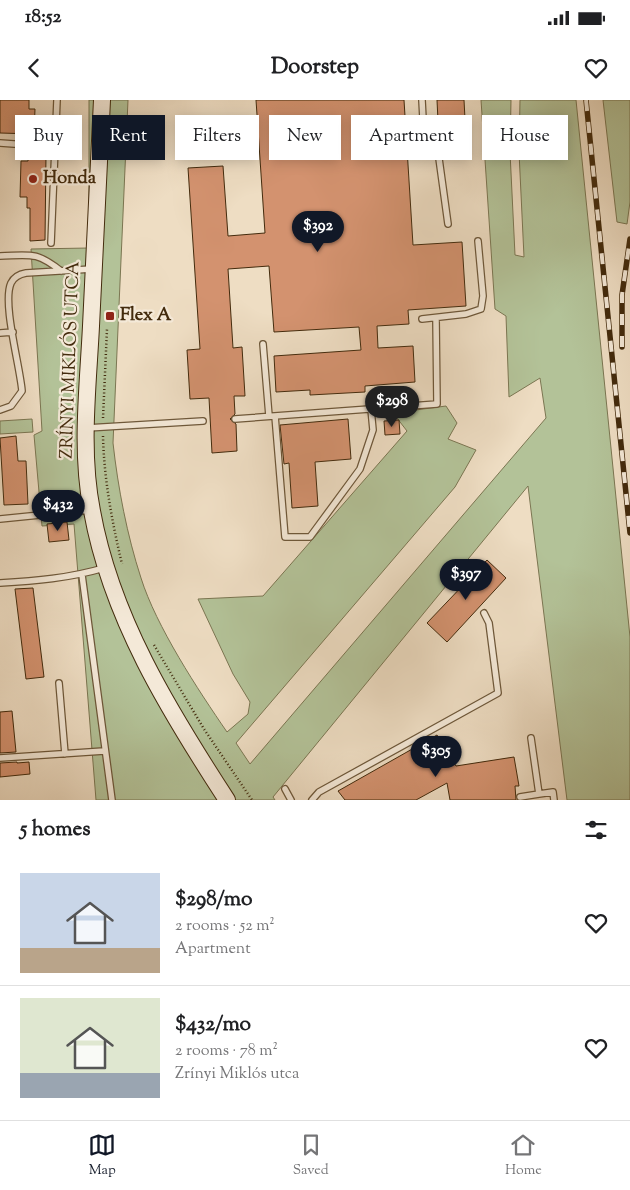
<!DOCTYPE html>
<meta charset="utf-8">
<style>
:root{--surface:#fff;--page:#f6f6f6;--text:#202124;--muted:#757577;--line:#e0e0e0;--accent:#111827}
body{margin:0;font-family:"Sorts Mill Goudy",serif;background:var(--page);color:var(--text);height:100vh;display:flex;flex-direction:column;font-size:19px;white-space:nowrap}
*{box-sizing:border-box;margin:0}
p{font-size:16px;color:var(--muted)}
.icon{flex:none;width:28px;height:28px;fill:none;stroke:currentColor;stroke-width:2;stroke-linecap:round;stroke-linejoin:round}
.map{position:relative;height:700px;overflow:hidden}
.side{display:flex;flex-direction:column;background:var(--surface);flex:1}
.side>*{flex:none}
.top-card{position:absolute;left:15px;top:15px;width:600px;height:45px;display:flex;gap:10px}
.price{position:absolute;translate:-50% -42px;padding:0 11px;border-radius:18px;background:var(--accent);color:#fff;font-size:16px;line-height:32px;filter:drop-shadow(0 1px 2px #0008)}
.price::after{content:'';position:absolute;left:50%;top:30px;width:15px;height:11px;margin-left:-8px;background:inherit;clip-path:polygon(0 0,100% 0,50% 100%)}
.price.selected{background:#222;color:#fff}
ul{padding:0;list-style:none}
li{display:flex;align-items:center;gap:15px;height:125px;padding:0 20px}
li+li{border-top:1px solid var(--line)}
li span{display:grid;place-items:center;flex:none;width:140px;height:100px;border-radius:0px;color:#555}
li>.icon{margin-inline-start:auto}
span .icon{width:60px;height:60px;fill:#fffc;stroke-width:1}
li b{font-size:21px}
h2{display:flex;justify-content:space-between;align-items:center;height:60px;padding:0 20px;font-size:21px}
.chip{padding:0 18px;border-radius:0px;background:var(--surface);box-shadow:0 2px 12px #0003;font-size:18px;line-height:45px}
.chip.selected{background:var(--accent);color:#fff}
.status{display:flex;justify-content:space-between;align-items:center;height:35px;padding:0 25px;background:var(--surface);direction:ltr}
.status svg{height:14px;fill:currentColor}
header{display:flex;justify-content:space-between;align-items:center;height:65px;padding:0 20px;background:var(--surface);font-size:22px;font-weight:700}
.dock{display:flex;justify-content:space-around;align-items:center;height:70px;border-top:1px solid var(--line);background:var(--surface);font-size:14px;color:var(--muted)}
.dock a{display:grid;justify-items:center;gap:2px}
.dock .selected{color:var(--accent)}
.map>svg:first-child{display:block}
.green{fill:#b3c298;stroke:#7b7652}
.building{fill:#d3926f;stroke:#432b0d}
.lines{fill:none;stroke-linecap:round;stroke-linejoin:round}
.lane-casing{stroke:#6e583a;stroke-width:8}
.secondary-casing{stroke:#432b0d;stroke-width:18}
.path{stroke:#432b0d;stroke-width:2.5;stroke-dasharray:1 2.5;stroke-linecap:butt}
.lane{stroke:#f4e9d8;stroke-width:5.5}
.secondary{stroke:#f4e9d8;stroke-width:16}
.rail-casing{stroke:#432b0d;stroke-width:5.5}
.rail{stroke:#f4e9d8;stroke-width:4;stroke-dasharray:11;stroke-linecap:butt}
.poi-dot{fill:#8f2418;stroke:#f4e9d8;stroke-width:2}
.labels{text-anchor:middle;dominant-baseline:central;stroke-width:4.5;stroke-linejoin:round;paint-order:stroke}
.poi-label{font-size:18px;font-weight:bold;fill:#432b0d;stroke:#f4e9d8;text-anchor:start}
.street-label{font-size:18px;fill:#432b0d;stroke:#f4e9d8}
</style>
<div class="status"><b>18:52</b><svg viewBox="0 0 49 12"><path d="M0 12V9h3v3zM5 12V6h3v6zM10 12V3h3v9zM15 12V0h3v12zM26 1h20v11H26zM47 4h2v5h-2z"/></svg></div>
<header><svg class="icon" aria-label="back" viewBox="0 0 24 24"><path d="M15 5l-7 7 7 7"/></svg>Doorstep<svg class="icon" aria-label="heart" viewBox="0 0 24 24"><path d="M12 20l-8-8c-3-5 5-10 8-4 3-6 11-1 8 4z"/></svg></header>
<div class="map">
<svg width="630" height="700" viewBox="0 0 630 700">
<rect width="100%" height="100%" fill="#eeddc3"/>
<filter id="stains"><feTurbulence type="fractalNoise" baseFrequency=".004" numOctaves="4"/><feColorMatrix values="0 0 0 0 .2 0 0 0 0 .09 0 0 0 0 .02 0 0 0 .5 -.17"/></filter>
<radialGradient id="worn" r=".72"><stop offset=".6" stop-color="#630" stop-opacity="0"/><stop offset="1" stop-color="#630" stop-opacity=".3"/></radialGradient>
<path class="green" d="M89 0H128L113 343C118 388 127 435 141 478 156 526 198 590 227 632L248 614 250 602 233 574 198 499 263 496 407 331 393 313 446 306 457 323 448 339 476 350 455 387 236 643 250 664 546 318 540 278 509 297 506 216 495 209 481 0H511L510 52 515 155 524 157 519 52 520 0H576L630 537V700H567L528 386 273 697 275 700H96L74 424 42 426 34 335 42 331 31 149 89 148Z
M603 0H630V102L627 124 617 122Z
M32 319 33 332 0 334V321Z"/>
<path class="building" d="M0 0H29V9H35L34 34 0 33Z
M256 0H404L413 145 462 142 466 206 408 210 409 224 377 226 378 248 413 246 415 282 365 286V292L310 295V290L276 292 274 256 361 250 359 227 274 232 269 166 228 169 233 248 242 247 245 296H234L235 314 230 319 236 324 237 351 212 353 209 298 190 299 187 250 200 249 188 68 223 66 228 136 265 133Z
M437 0H464L465 19 438 21Z
M28 54H46L45 140 30 141V108H27V97H20L21 61H28Z
M348 319 351 359 315 362 318 406 292 408 289 363 284 364 280 325Z
M399 320 400 334 385 335 384 321Z
M16 336 18 361H26L28 404 4 405 0 338Z
M67 422 69 440 49 442 47 424Z
M487 460 506 478 447 542 427 523Z
M33 488 44 577 26 579 15 489Z
M12 611 16 652 0 653V612Z
M437 635 456 666 514 657 519 686H515L516 700H450L447 683 416 700H345L338 691Z
M17 662V663L29 662 30 674 0 677V663Z"/>
<g class="lines">
<defs>
<path id="lane" d="M422 0 423 19 437 44 448 124
M0 43 56 47
M51 143 57 0
M0 156C30 155 36 151 61 171
M422 219 466 214 481 209 483 196 478 141
M0 233 13 232
M263 244 269 316
M0 310 11 306 22 291C20 266 2 203 11 183 14 177 20 174 26 173L92 169
M275 316 285 437H310L360 369 373 330 371 309
M235 319 437 304 436 219
M87 328 203 321
M0 419 90 410
M82 475 112 700
M0 483C35 481 70 478 104 468
M59 583 65 654
M531 638 539 694 553 692 554 700
M0 658 104 651
M285 689 291 700
M520 697 539 694
M312 700 319 692 498 593 489 523 484 513"/>
<path id="secondary" d="M102 0C98 75 95 151 91 226 88 287 80 351 92 411 111 517 169 611 227 700"/>
</defs>
<use href="#lane" class="lane-casing"/>
<use href="#secondary" class="secondary-casing"/>
<path class="path" d="M103 318 107 229
M103 336C104 379 112 422 122 464
M154 545 204 629 252 700"/>
<use href="#lane" class="lane"/>
<use href="#secondary" class="secondary"/>
<defs>
<path id="rail" d="M586 0 630 433
M622 247V195L630 139"/>
</defs>
<use href="#rail" class="rail-casing"/>
<use href="#rail" class="rail"/>
</g>
<g class="poi-dot">
<circle cx="33" cy="79" r="5"/>
<rect x="105" y="211" width="10" height="10" rx="2.5"/>
</g>
<g class="labels">
<g class="poi-label">
<text x="43" y="79">Honda</text>
<text x="120" y="216">Flex A</text>
</g>
<g class="street-label">
<text transform="translate(71 260) rotate(-88)">ZRÍNYI MIKLÓS UTCA</text>
</g>
</g>
<rect width="100%" height="100%" filter="url(#stains)"/>
<rect width="100%" height="100%" fill="url(#worn)"/>
</svg>
<b class="price" style="left:318px;top:153px">$392</b>
<b class="price selected" style="left:392px;top:328px">$298</b>
<b class="price" style="left:58px;top:432px">$432</b>
<b class="price" style="left:466px;top:501px">$397</b>
<b class="price" style="left:436px;top:678px">$305</b>
<div class="top-card">
<a class="chip">Buy</a>
<a class="chip selected">Rent</a>
<a class="chip">Filters</a>
<a class="chip">New</a>
<a class="chip">Apartment</a>
<a class="chip">House</a>
</div>
</div>
<section class="side">
<h2>5 homes<svg class="icon" aria-label="filters" viewBox="0 0 24 24"><path d="M4 7h16M4 17h16"/><circle cx="9" cy="7" r="2"/><circle cx="15" cy="17" r="2"/></svg></h2>
<ul>
<li><span style="background:linear-gradient(#c9d6e8 75%,#b9a48a 0)"><svg class="icon" aria-label="home" viewBox="0 0 24 24"><path d="M3 11l9-7 9 7M6 9v11h12V9"/></svg></span><div><b>$298/mo</b><p>2 rooms · 52 m²</p><p>Apartment</p></div><svg class="icon" aria-label="heart" viewBox="0 0 24 24"><path d="M12 20l-8-8c-3-5 5-10 8-4 3-6 11-1 8 4z"/></svg></li>
<li><span style="background:linear-gradient(#dfe7d0 75%,#9aa5b1 0)"><svg class="icon" aria-label="home" viewBox="0 0 24 24"><path d="M3 11l9-7 9 7M6 9v11h12V9"/></svg></span><div><b>$432/mo</b><p>2 rooms · 78 m²</p><p>Zrínyi Miklós utca</p></div><svg class="icon" aria-label="heart" viewBox="0 0 24 24"><path d="M12 20l-8-8c-3-5 5-10 8-4 3-6 11-1 8 4z"/></svg></li>
</ul>
</section>
<nav class="dock">
<a class="selected"><svg class="icon" aria-label="map" viewBox="0 0 24 24"><path d="M3 6l6-2 6 2 6-2v14l-6 2-6-2-6 2zM9 4v14M15 6v14"/></svg>Map</a>
<a><svg class="icon" aria-label="saved" viewBox="0 0 24 24"><path d="M7 4h10v16l-5-4-5 4z"/></svg>Saved</a>
<a><svg class="icon" aria-label="home" viewBox="0 0 24 24"><path d="M3 11l9-7 9 7M6 9v11h12V9"/></svg>Home</a>
</nav>
